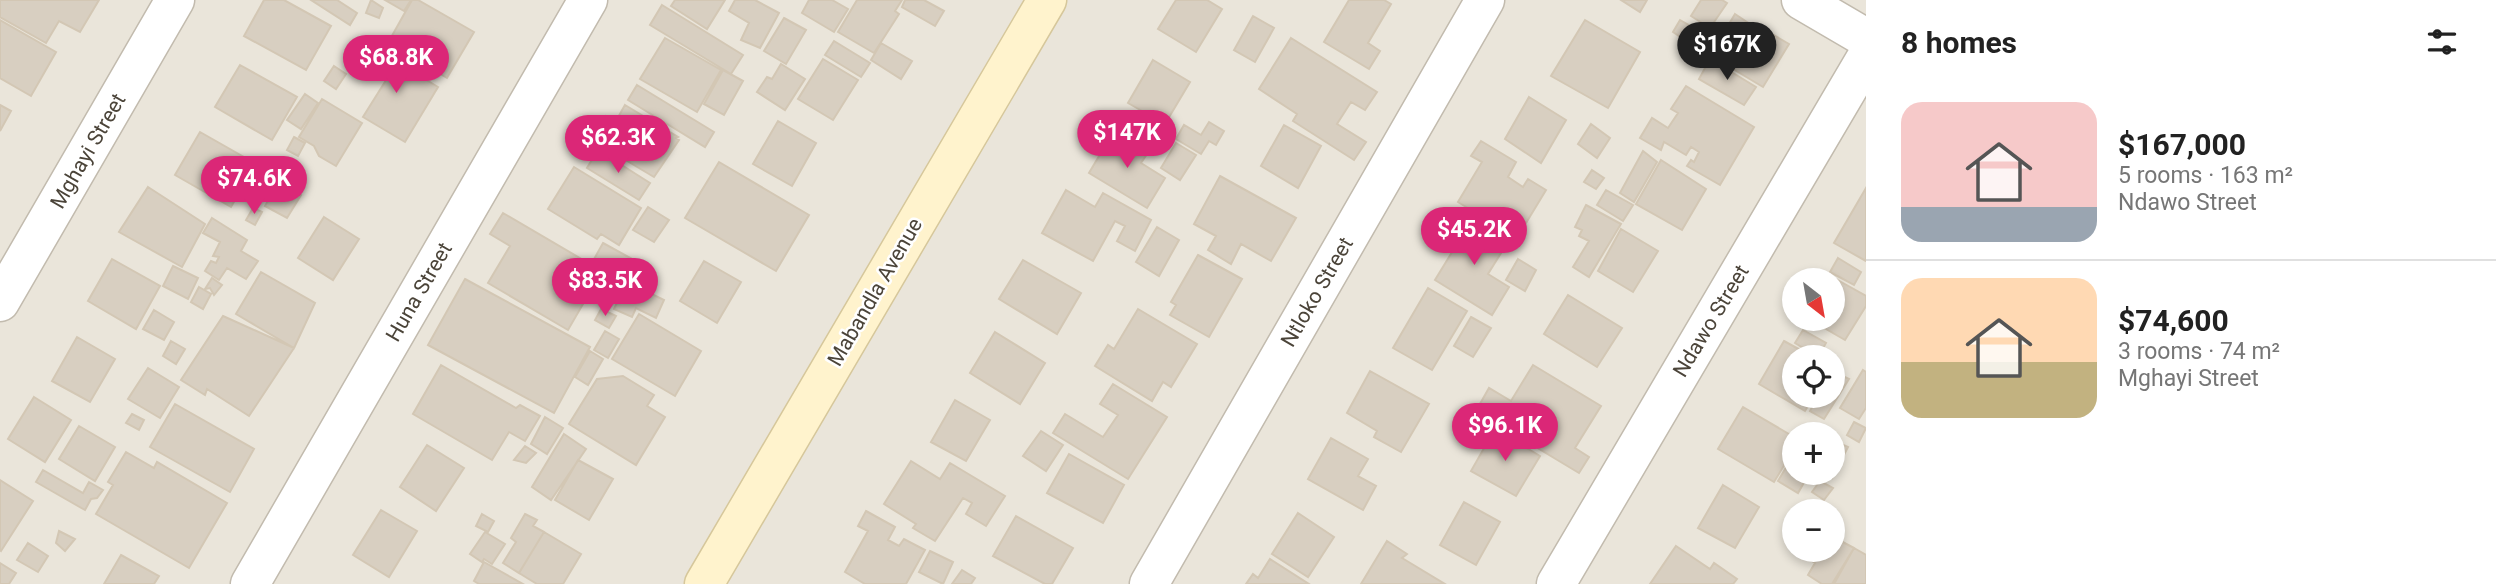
<!DOCTYPE html>
<meta charset="utf-8">
<style>
:root{--surface:#fff;--page:#f6f6f6;--text:#222;--muted:#767676;--line:#e0e0e0;--accent:#db2777}
body{margin:0;font-family:Roboto,sans-serif;background:var(--page);color:var(--text);height:100vh;display:flex;flex-direction:column;font-size:26px;white-space:nowrap}
*{box-sizing:border-box;margin:0}
p{font-size:23px;color:var(--muted)}
.icon{flex:none;width:38px;height:38px;fill:none;stroke:currentColor;stroke-width:2;stroke-linecap:round;stroke-linejoin:round}
.map{position:relative;flex:1;overflow:hidden}
.drawer{display:flex;flex-direction:column;background:var(--surface);width:630px}
.drawer>*{flex:none}
.needle{width:46px;rotate:149deg}
.fabs{position:absolute;left:1782px;top:268px;display:grid;gap:14px}
.fabs a{display:grid;place-items:center;width:63px;height:63px;border-radius:50%;background:var(--surface);box-shadow:0 4px 10px #0003;font-size:35px}
.price{position:absolute;translate:-50% -60px;padding:0 16px;border-radius:24px;background:var(--accent);color:#fff;font-size:23px;line-height:46px;filter:drop-shadow(0 2px 4px #0008)}
.price::after{content:'';position:absolute;left:50%;top:42px;width:21px;height:16px;margin-left:-10px;background:inherit;clip-path:polygon(0 0,100% 0,50% 100%)}
.price.selected{background:#222;color:#fff}
ul{padding:0;list-style:none}
li{display:flex;align-items:center;gap:21px;height:175px;padding:0 35px}
li+li{border-top:2px solid var(--line)}
li span{display:grid;place-items:center;flex:none;width:196px;height:140px;border-radius:21px;color:#555}
li>.icon{margin-inline-start:auto}
span .icon{width:84px;height:84px;fill:#fffc;stroke-width:1}
li b{font-size:30px}
h2{display:flex;justify-content:space-between;align-items:center;height:84px;padding:0 35px;font-size:30px}
main{display:flex;flex:1;min-height:0}
.map>svg:first-child{display:block}
.residential{fill:#eae5da;fill-rule:evenodd}
.building{fill:#d8cfc1;stroke:#d3c7b4;stroke-width:2}
.lines{fill:none;stroke-linecap:round;stroke-linejoin:round}
.street-casing{stroke:#c2bbae;stroke-width:41}
.secondary-casing{stroke:#d6c79b;stroke-width:41}
.street{stroke:#fff;stroke-width:38}
.secondary{stroke:#fff3cd;stroke-width:38}
.labels{text-anchor:middle;dominant-baseline:central;stroke-width:5;stroke-linejoin:round;paint-order:stroke}
.street-label{font-size:21px;fill:#4b4439;stroke:#fff}
</style>
<main>
<div class="map">
<svg width="1866" height="584" viewBox="0 0 1866 584">
<rect width="100%" height="100%" fill="#f6f3ec"/>
<path class="residential" d="M0 0H1866V584H0ZM1794 280H1832V318H1794ZM1794 357H1832V396H1794ZM1794 434H1832V472H1794ZM1794 511H1832V550H1794Z"/>
<path class="building" d="M0 0H99L80 32 59 21 46 43 0 17Z
M264 0H284L331 26 306 70 244 36Z
M311 0H337L357 13 350 25Z
M371 0 383 8 379 18 366 13Z
M385 0H411L404 11Z
M412 0H418L474 32 447 78 388 43Z
M675 0H725L707 29 671 6Z
M735 0H755L779 13 760 48 741 40 749 23 729 11Z
M809 0H832L848 9 834 32 802 13Z
M857 0H902L895 11 899 14 874 53 838 32Z
M905 0H924L944 11 935 26 902 7Z
M1176 0H1207L1222 9 1196 52 1158 29Z
M1349 0H1384L1391 4 1368 43 1380 51 1369 69 1324 42Z
M1621 0H1647L1640 12Z
M1701 0H1722L1727 3 1710 28 1691 16Z
M662 5 743 55 731 74 650 25Z
M1735 14 1750 24 1734 51 1719 41Z
M1253 16 1274 28 1255 62 1234 50Z
M784 18 806 30 786 64 764 51Z
M0 20 56 52 31 96 0 78Z
M1585 20 1640 52 1608 108 1551 76Z
M1680 20 1692 27 1685 40 1673 32Z
M1753 23 1789 44 1763 87 1728 66Z
M665 38 721 70 697 112 640 79Z
M1291 38 1377 92 1365 110 1351 102 1337 124 1366 142 1354 160 1293 121 1297 114 1259 89Z
M834 41 870 63 861 77 825 55Z
M364 42 438 87 405 142 363 117 388 77 355 57Z
M881 43 912 61 901 79 871 60Z
M823 59 858 80 833 120 798 99Z
M1710 59 1756 87 1744 105 1699 79Z
M1153 60 1190 82 1165 124 1128 103Z
M781 64 805 79 785 110 757 92 767 77 772 79Z
M240 65 297 97 272 140 215 107Z
M240 65 297 97 272 140 215 107Z
M334 66 346 74 336 89 324 81Z
M723 70 743 81 724 115 704 104Z
M637 85 714 132 705 147 628 100Z
M1686 86 1754 127 1720 185 1687 166 1691 160 1694 162 1699 152 1691 147 1686 155 1664 142 1661 150 1640 138 1652 118 1668 128 1678 113 1671 109Z
M305 94 318 103 301 129 287 120Z
M1529 97 1566 120 1541 163 1505 139Z
M322 99 362 123 336 166 319 156 314 146 299 137Z
M0 105 11 111 0 131Z
M625 105 678 137 676 138 679 140 654 177 592 140 606 116 616 121Z
M778 121 816 143 792 186 753 164Z
M1209 122 1224 131 1216 145 1209 141 1201 154 1176 139 1184 125 1201 135Z
M1591 124 1610 138 1597 158 1578 144Z
M1284 125 1321 146 1298 188 1261 166Z
M1114 131 1149 151 1141 163 1165 178 1147 208 1089 173Z
M200 132 256 164 231 207 175 175Z
M294 137 305 143 298 156 287 150Z
M1481 141 1516 162 1508 177 1523 187 1528 179 1546 190 1517 238 1458 202 1482 162 1471 156Z
M1176 143 1196 155 1180 180 1161 168Z
M598 150 650 183 639 200 587 168Z
M1643 151 1657 162 1634 202 1620 193Z
M1661 160 1706 189 1682 230 1636 204Z
M719 162 809 215 776 271 685 218Z
M574 167 641 208 619 245 601 234 597 239 548 209Z
M1592 170 1604 178 1596 189 1584 182Z
M1220 176 1296 218 1271 261 1241 244 1231 264 1208 250 1216 236 1194 224Z
M279 182 301 195 287 218 265 206Z
M148 187 205 224 182 267 119 232Z
M1866 188V261L1834 243Z
M1066 190 1095 207 1103 193 1151 220 1135 251 1117 241 1125 226 1115 221 1093 261 1042 233Z
M1606 190 1633 205 1623 221 1597 205Z
M1586 205 1621 224 1589 277 1573 267 1589 241 1579 236 1582 230 1575 227Z
M648 207 669 220 654 242 633 230Z
M253 208 262 212 255 225 246 220Z
M503 213 602 271 568 330 488 283 510 246 490 234Z
M324 217 359 239 333 280 298 258Z
M212 218 247 240 241 251 258 261 246 279 227 268 219 280 205 271 211 261 216 263 219 257 213 256 220 242 203 233Z
M1462 218 1506 245 1488 274 1509 287 1492 315 1435 280 1457 244 1448 239Z
M1157 227 1179 240 1159 276 1136 262Z
M1621 229 1658 251 1633 292 1598 271Z
M603 243 634 260 624 278 593 261Z
M1198 255 1242 279 1209 337 1170 315 1176 305 1171 302Z
M1838 258 1861 272 1854 285 1830 272Z
M112 259 160 286 136 329 88 301Z
M1518 259 1536 270 1525 291 1506 280Z
M1023 260 1081 293 1057 334 999 299Z
M704 261 741 282 717 323 680 301Z
M173 266 198 278 188 299 163 286Z
M261 272 315 303 294 348 236 314Z
M212 278 222 285 214 295 210 288 205 289Z
M1834 278 1866 296V306L1845 340 1809 319 1832 318Z
M465 279 590 347 554 413 428 345Z
M627 282 664 300 656 318 636 308 632 317 614 309Z
M199 287 211 294 203 309 191 302Z
M1428 288 1467 311 1432 370 1393 348Z
M1568 295 1622 328 1597 367 1544 334Z
M601 309 616 316 609 328 595 320Z
M1138 309 1197 344 1171 387 1163 382 1152 401 1095 366 1108 345 1114 349Z
M154 310 174 322 164 340 143 329Z
M639 314 701 351 675 396 612 359Z
M223 316 294 348 249 416 207 389 205 395 181 380Z
M1471 317 1491 328 1473 357 1454 346Z
M1803 330 1826 343 1818 357 1795 343Z
M605 331 619 339 608 358 594 350Z
M995 332 1045 363 1020 404 970 373Z
M77 337 115 359 90 402 52 381Z
M171 341 185 349 176 364 163 356Z
M1784 341 1813 357H1794V396H1814L1805 411 1759 384Z
M590 351 603 359 588 385 575 377Z
M441 365 516 408 520 405 540 416 525 441 509 432 492 460 413 414Z
M1533 365 1601 406 1575 448 1589 457 1579 473 1476 411 1489 388 1511 401Z
M148 368 179 387 160 418 128 399Z
M1863 370 1866 372V408L1859 419 1840 408Z
M1370 371 1429 404 1401 452 1374 437 1377 431 1347 413Z
M1832 371 1849 379 1824 419 1810 411 1818 396H1832Z
M623 376 654 395 647 406 665 417 636 465 569 424 597 379Z
M1113 384 1167 417 1128 479 1053 433 1065 414 1103 437 1118 415 1100 404Z
M34 397 71 420 45 462 8 439Z
M955 400 990 420 966 461 931 442Z
M175 404 254 449 230 492 150 447Z
M1743 407 1794 437V449L1774 482 1718 449Z
M132 414 144 420 139 430 126 423Z
M545 417 563 428 547 454 531 444Z
M1854 422 1866 428 1859 442 1847 435Z
M79 426 115 447 95 481 59 459Z
M1495 429 1540 456 1516 496 1471 471Z
M1041 431 1063 445 1046 471 1023 456Z
M564 434 586 449 551 500 532 487Z
M1331 438 1368 459 1358 476 1376 486 1363 510 1308 479Z
M1832 440 1848 447 1832 478 1822 472H1832Z
M427 445 464 468 436 511 400 487Z
M525 446 536 453 526 463 514 460Z
M126 452 154 468 157 462 227 503 189 568 96 514 113 485 108 482Z
M1069 454 1124 485 1103 523 1047 493Z
M1794 454V472H1810L1798 493 1778 481Z
M578 460 613 479 589 520 555 500Z
M911 461 940 479 950 463 1005 496 986 526 966 514 972 503 963 498 935 541 913 528 916 524 884 504Z
M43 470 83 493 89 482 103 490 97 498 91 499 85 510 36 482Z
M0 480 33 501 1 551 0 550Z
M1820 481 1833 488 1824 500 1812 492Z
M1723 485 1759 507 1735 548 1698 528Z
M1464 502 1500 522 1476 565 1440 545Z
M381 510 417 531 389 577 353 555Z
M866 511 895 527 888 540 899 546 904 539 925 550 906 584H865L845 572 868 531 858 526Z
M1298 513 1334 537 1308 577 1272 554Z
M482 514 494 521 488 532 476 526Z
M525 514 537 520 533 526 544 532 519 573 503 563 516 542 511 538Z
M1016 516 1073 548 1052 584H1045L993 556Z
M1832 526 1840 531 1837 539 1854 548 1832 584H1822L1808 575 1815 563 1791 548 1794 543V550H1832Z
M59 531 75 539 65 551 56 543Z
M485 532 505 544 492 564 484 559 482 562 470 554Z
M544 532 581 554 563 584H537L519 573Z
M1387 541 1407 554 1402 558 1445 584H1361Z
M28 543 48 556 38 572 17 560Z
M1676 546 1710 569 1714 563 1737 579 1733 584H1650Z
M1854 548 1866 555V584H1834Z
M930 551 953 562 943 584 919 572Z
M121 555 159 576 154 584H104Z
M1270 559 1309 584H1246L1253 574 1258 578Z
M484 562 523 584H479L474 581Z
M0 563 16 573 9 584H0Z
M962 570 975 578 971 584H952Z"/>
<g class="lines">
<defs>
<path id="street" d="M1801 0 1866 38
M0 302 175 0
M250 584 588 0
M1149 584 1485 0
M1556 584 1866 58"/>
<path id="secondary" d="M704 584 1047 0"/>
</defs>
<use href="#street" class="street-casing"/>
<use href="#secondary" class="secondary-casing"/>
<use href="#street" class="street"/>
<use href="#secondary" class="secondary"/>
</g>
<g class="labels">
<g class="street-label">
<text transform="translate(88 151) rotate(-60)">Mghayi Street</text>
<text transform="translate(419 292) rotate(-60)">Huna Street</text>
<text transform="translate(875 292) rotate(-60)">Mabandla Avenue</text>
<text transform="translate(1317 292) rotate(-60)">Ntloko Street</text>
<text transform="translate(1711 321) rotate(-59)">Ndawo Street</text>
</g>
</g>
</svg>
<div class="fabs">
<a><svg class="needle" viewBox="-14 -14 28 28"><path d="M0-13l5 13h-10z" fill="#e53935"/><path d="M0 13l5-13h-10z" fill="#767676"/></svg></a>
<a><svg class="icon" aria-label="locate" viewBox="0 0 24 24"><circle cx="12" cy="12" r="6"/><path d="M12 2v4M12 18v4M2 12h4M18 12h4"/></svg></a>
<a>+</a>
<a>−</a>
</div>
<b class="price selected" style="left:1727px;top:82px">$167K</b>
<b class="price" style="left:396px;top:95px">$68.8K</b>
<b class="price" style="left:1127px;top:170px">$147K</b>
<b class="price" style="left:618px;top:175px">$62.3K</b>
<b class="price" style="left:254px;top:216px">$74.6K</b>
<b class="price" style="left:1474px;top:267px">$45.2K</b>
<b class="price" style="left:605px;top:318px">$83.5K</b>
<b class="price" style="left:1505px;top:463px">$96.1K</b>
</div>
<section class="drawer">
<h2>8 homes<svg class="icon" aria-label="filters" viewBox="0 0 24 24"><path d="M4 7h16M4 17h16"/><circle cx="9" cy="7" r="2"/><circle cx="15" cy="17" r="2"/></svg></h2>
<ul>
<li><span style="background:linear-gradient(#f6c9c9 75%,#9aa5b1 0)"><svg class="icon" aria-label="home" viewBox="0 0 24 24"><path d="M3 11l9-7 9 7M6 9v11h12V9"/></svg></span><div><b>$167,000</b><p>5 rooms · 163 m²</p><p>Ndawo Street</p></div></li>
<li><span style="background:linear-gradient(#ffd9b3 60%,#c2b280 0)"><svg class="icon" aria-label="home" viewBox="0 0 24 24"><path d="M3 11l9-7 9 7M6 9v11h12V9"/></svg></span><div><b>$74,600</b><p>3 rooms · 74 m²</p><p>Mghayi Street</p></div></li>
</ul>
</section>
</main>
